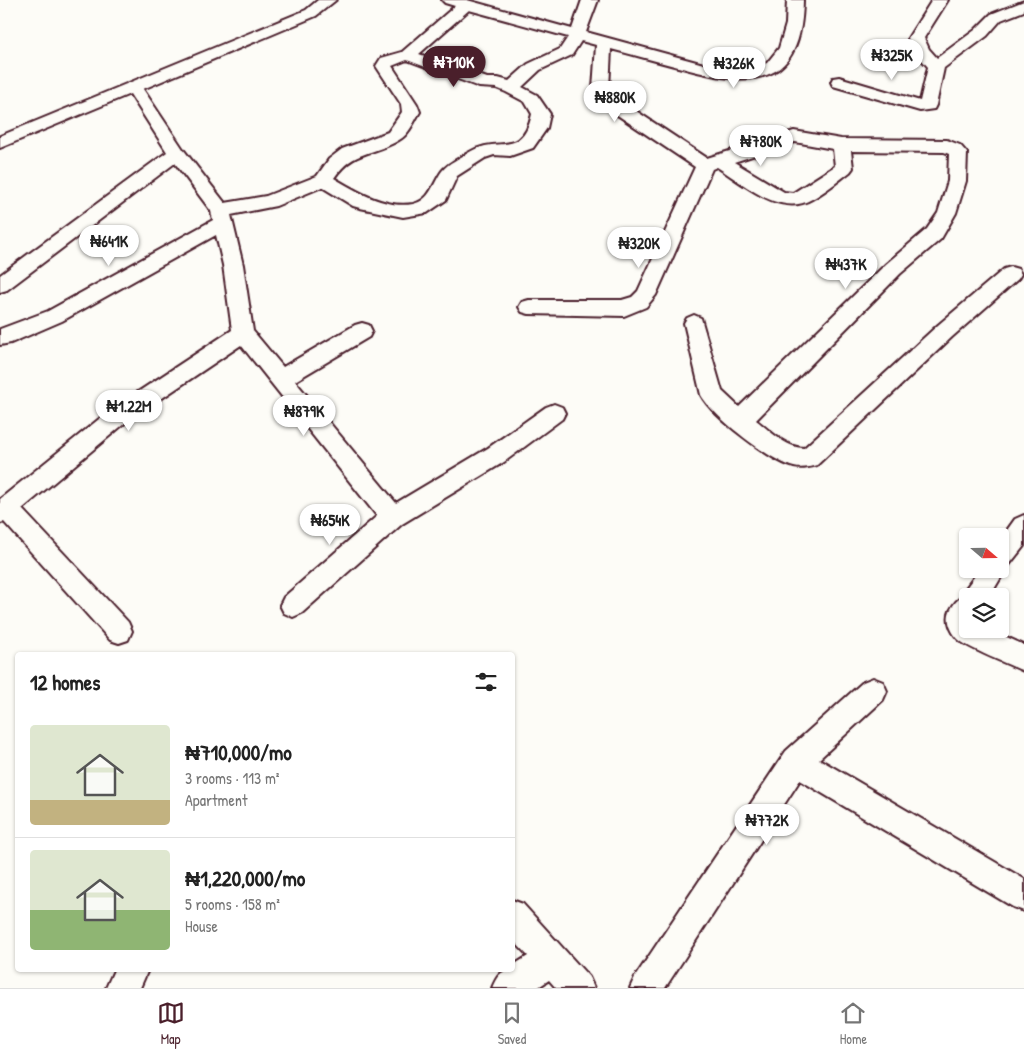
<!DOCTYPE html>
<meta charset="utf-8">
<style>
:root{--surface:#fff;--page:#f6f6f6;--text:#222;--muted:#767676;--line:#e0e0e0;--accent:#4a1f2b}
body{margin:0;font-family:"Patrick Hand",sans-serif;background:var(--page);color:var(--text);height:100vh;display:flex;flex-direction:column;font-size:19px;white-space:nowrap}
*{box-sizing:border-box;margin:0}
p{font-size:16px;color:var(--muted)}
.icon{flex:none;width:28px;height:28px;fill:none;stroke:currentColor;stroke-width:2;stroke-linecap:round;stroke-linejoin:round}
.map{position:relative;flex:1;overflow:hidden}
.drawer{position:absolute;left:15px;top:652px;width:500px;height:320px;display:flex;flex-direction:column;background:var(--surface);border-radius:5px;box-shadow:0 1px 4px #0004}
.drawer>*{flex:none}
.needle{width:32px;rotate:110deg}
.fabs{position:absolute;left:959px;top:528px;display:grid;gap:10px}
.fabs a{display:grid;place-items:center;width:50px;height:50px;border-radius:5px;background:var(--surface);box-shadow:0 1px 4px #0004;font-size:25px}
.price{position:absolute;translate:-50% -42px;padding:0 11px;border-radius:18px;background:#fff;color:#222;font-size:16px;line-height:32px;filter:drop-shadow(0 1px 2px #0008)}
.price::after{content:'';position:absolute;left:50%;top:30px;width:15px;height:11px;margin-left:-8px;background:inherit;clip-path:polygon(0 0,100% 0,50% 100%)}
.price.selected{background:var(--accent);color:#fff}
ul{padding:0;list-style:none}
li{display:flex;align-items:center;gap:15px;height:125px;padding:0 15px}
li+li{border-top:1px solid var(--line)}
li span{display:grid;place-items:center;flex:none;width:140px;height:100px;border-radius:5px;color:#555}
li>.icon{margin-inline-start:auto}
span .icon{width:60px;height:60px;fill:#fffc;stroke-width:1}
li b{font-size:21px}
h2{display:flex;justify-content:space-between;align-items:center;height:60px;padding:0 15px;font-size:21px}
.tabs{display:flex;justify-content:space-around;align-items:center;height:70px;border-top:1px solid var(--line);background:var(--surface);font-size:14px;color:var(--muted)}
.tabs a{display:grid;justify-items:center;gap:2px}
.tabs .selected{color:var(--accent)}
.map>svg:first-child{display:block}
.lines{fill:none;stroke-linecap:round;stroke-linejoin:round}
.minor-casing{stroke:#4a1f2b;stroke-width:4}
.minor{fill:#fdfcf7;fill-rule:evenodd}
</style>
<div class="map">
<svg width="1024" height="988" viewBox="0 0 1024 988">
<rect width="100%" height="100%" fill="#fdfcf7"/>
<filter id="ink" filterUnits="userSpaceOnUse"><feTurbulence type="fractalNoise" baseFrequency=".02" numOctaves="2"/><feDisplacementMap in="SourceGraphic" scale="10" xChannelSelector="R" yChannelSelector="G"/><feConvolveMatrix kernelMatrix="1 2 1 2 8 2 1 2 1" color-interpolation-filters="sRGB"/></filter>
<g filter="url(#ink)">
<g class="lines">
<defs>
<path id="minor" d="M318 0H336L316 16 143 89 183 149 225 203 266 196 317 176 329 159 342 149 388 132 402 112 401 104 376 66 381 58 402 52 455 6 445 3 442 0H467L572 29 582 0H598L586 32 711 66 749 70 767 63 779 48 786 24 787 0H803C802 89 751 87 682 68 658 62 635 55 611 49L609 89 612 95 707 158 794 131 841 139 947 140 960 145 967 153 966 181 956 213 941 239 900 274 756 420C769 430 786 448 804 448L938 325 1004 269 1011 267 1018 269 1021 274 1018 279 952 337 817 465C810 467 802 469 794 467 772 462 712 416 701 395L684 323 687 318 694 315 701 318 722 391 739 407 886 264 927 229 938 213 948 181 949 154 944 152 851 151 853 168 850 172C838 181 825 192 812 199 780 218 743 183 717 167L712 169 656 295 646 307 624 316 529 314 522 312 519 307 522 302 529 300H622L632 297 638 291 695 167 598 102 593 89 596 45 581 41 572 55 540 70 522 87 537 95 550 114 547 128 533 148 510 156 494 155 485 158 457 176 446 200 427 213 403 217 360 208 353 206 322 187 276 206 231 215 243 265 253 331 283 367 355 325 362 323 369 325 372 331 369 337 295 381 396 503 488 448 546 407 554 404 562 407 565 413 562 419 504 462 402 524 302 613 293 617 284 613 280 605 284 597 377 516 241 345 125 423 22 509 128 622 132 631 128 640 119 643 110 640 4 522 0 523V499L109 411 232 330 223 265 216 235 62 321 11 343 0 345V329L48 311 213 220 211 211 175 163 7 290 0 292V275L167 152 130 94 0 148V136L306 10ZM469 10 568 37 560 49 528 64 509 81 498 78H487L419 54ZM407 60 479 87 496 88 506 92 525 102 532 114C522 160 498 134 468 153 460 158 448 163 442 171 433 183 431 200 413 204 385 209 356 191 334 178 354 149 373 156 399 140 409 135 414 121 420 112L417 104 392 66ZM795 142 833 149 835 166 793 193 784 192 734 162Z
M932 0H948L924 38 929 49 937 58 975 30 991 14 1024 1V11L1001 20 987 36 944 68 936 105 934 109 920 111 833 86 831 82 833 78 839 77 920 101 928 67 914 51 908 38Z
M1024 515V546L1006 569 990 596H968V629H989L1024 645V671C1012 666 965 647 958 639 951 632 946 620 950 611 953 605 957 599 963 597L966 588 980 569H1000V540L1015 519Z
M873 678 883 682 887 691 883 700 819 759 1024 879V911L1013 907 800 780 665 988H630L635 977 786 751 863 682Z
M512 900 523 904 589 977 594 988H556L549 980 537 988H492C496 978 500 970 512 970V966L528 956 512 939Z
M114 970H146L147 972 140 988H106Z"/>
</defs>
<use href="#minor" class="minor-casing"/>
<use href="#minor" class="minor"/>
</g>
</g>
</svg>
<div class="fabs">
<a><svg class="needle" viewBox="-14 -14 28 28"><path d="M0-13l5 13h-10z" fill="#e53935"/><path d="M0 13l5-13h-10z" fill="#767676"/></svg></a>
<a><svg class="icon" aria-label="layers" viewBox="0 0 24 24"><path d="M12 4l9 5-9 5-9-5zM3 14l9 5 9-5"/></svg></a>
</div>
<b class="price" style="left:892px;top:81px">₦325K</b>
<b class="price selected" style="left:454px;top:88px">₦710K</b>
<b class="price" style="left:734px;top:89px">₦326K</b>
<b class="price" style="left:615px;top:123px">₦880K</b>
<b class="price" style="left:761px;top:167px">₦780K</b>
<b class="price" style="left:109px;top:267px">₦641K</b>
<b class="price" style="left:639px;top:269px">₦320K</b>
<b class="price" style="left:846px;top:290px">₦437K</b>
<b class="price" style="left:129px;top:432px">₦1.22M</b>
<b class="price" style="left:304px;top:437px">₦879K</b>
<b class="price" style="left:330px;top:546px">₦654K</b>
<b class="price" style="left:767px;top:846px">₦772K</b>
<section class="drawer">
<h2>12 homes<svg class="icon" aria-label="filters" viewBox="0 0 24 24"><path d="M4 7h16M4 17h16"/><circle cx="9" cy="7" r="2"/><circle cx="15" cy="17" r="2"/></svg></h2>
<ul>
<li><span style="background:linear-gradient(#dfe7d0 75%,#c2b280 0)"><svg class="icon" aria-label="home" viewBox="0 0 24 24"><path d="M3 11l9-7 9 7M6 9v11h12V9"/></svg></span><div><b>₦710,000/mo</b><p>3 rooms · 113 m²</p><p>Apartment</p></div></li>
<li><span style="background:linear-gradient(#dfe7d0 60%,#8fb573 0)"><svg class="icon" aria-label="home" viewBox="0 0 24 24"><path d="M3 11l9-7 9 7M6 9v11h12V9"/></svg></span><div><b>₦1,220,000/mo</b><p>5 rooms · 158 m²</p><p>House</p></div></li>
</ul>
</section>
</div>
<nav class="tabs">
<a class="selected"><svg class="icon" aria-label="map" viewBox="0 0 24 24"><path d="M3 6l6-2 6 2 6-2v14l-6 2-6-2-6 2zM9 4v14M15 6v14"/></svg>Map</a>
<a><svg class="icon" aria-label="saved" viewBox="0 0 24 24"><path d="M7 4h10v16l-5-4-5 4z"/></svg>Saved</a>
<a><svg class="icon" aria-label="home" viewBox="0 0 24 24"><path d="M3 11l9-7 9 7M6 9v11h12V9"/></svg>Home</a>
</nav>
